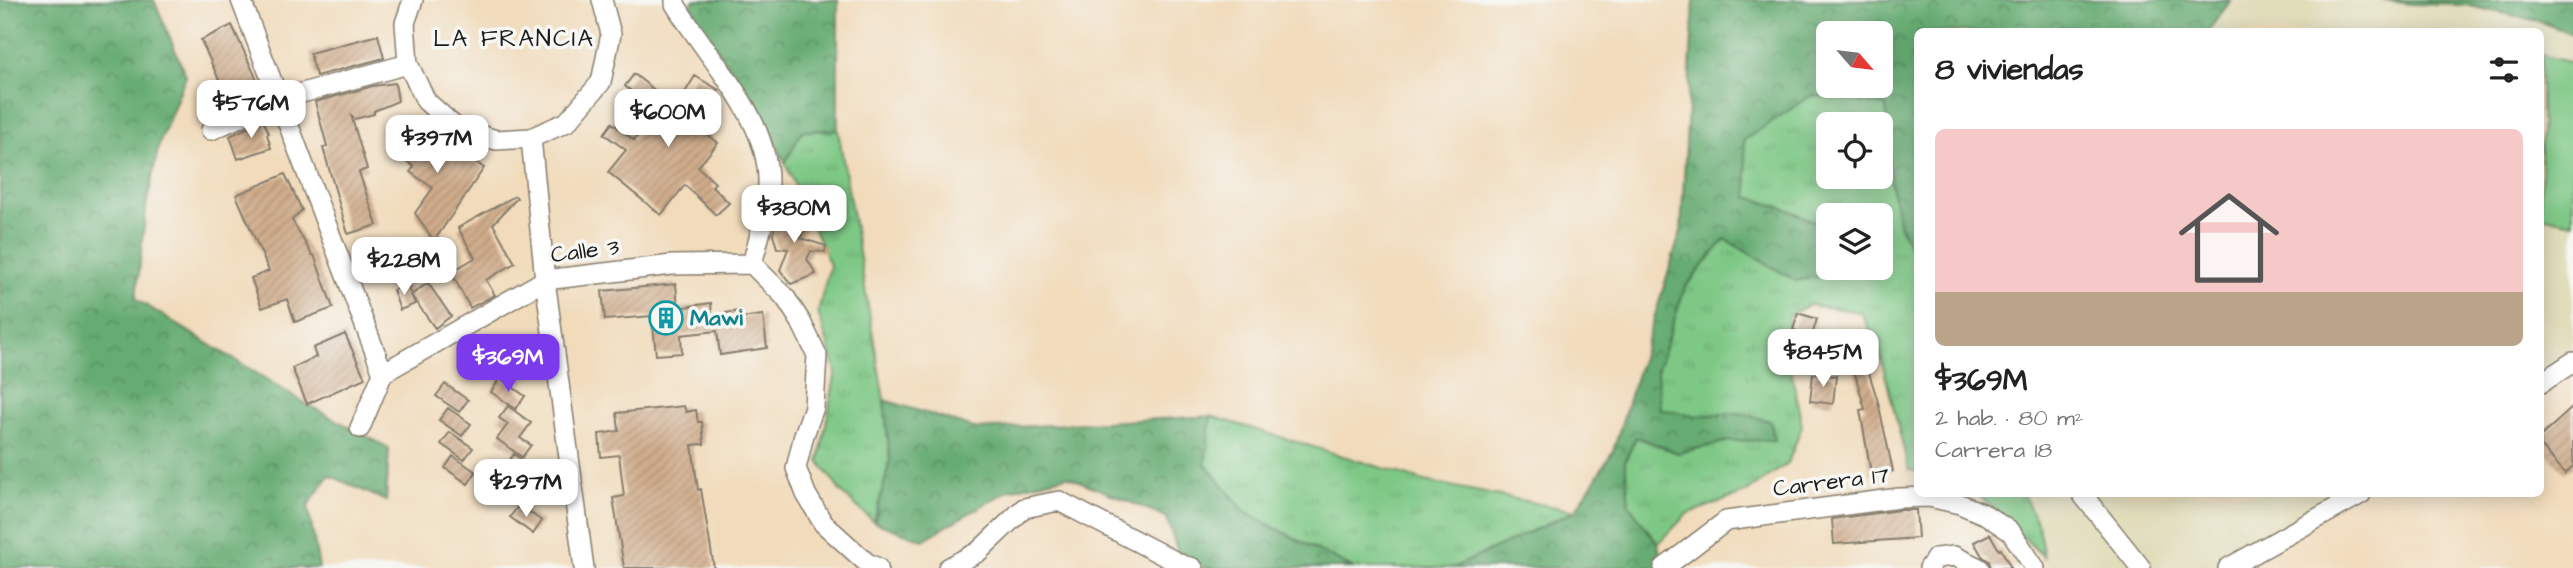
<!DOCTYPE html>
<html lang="es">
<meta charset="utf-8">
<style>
:root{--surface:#fff;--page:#f6f6f6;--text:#222;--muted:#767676;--accent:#7c3aed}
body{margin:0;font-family:"Architects Daughter",sans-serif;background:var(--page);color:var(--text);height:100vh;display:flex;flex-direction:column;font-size:26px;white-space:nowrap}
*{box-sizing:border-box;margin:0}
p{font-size:23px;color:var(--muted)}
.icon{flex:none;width:38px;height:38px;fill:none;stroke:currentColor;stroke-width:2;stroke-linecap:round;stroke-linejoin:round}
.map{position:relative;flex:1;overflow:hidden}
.side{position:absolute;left:1914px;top:28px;width:630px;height:469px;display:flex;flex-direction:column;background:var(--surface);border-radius:10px;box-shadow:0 4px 18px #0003}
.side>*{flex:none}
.needle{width:46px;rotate:118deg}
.buttons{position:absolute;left:1816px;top:21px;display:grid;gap:14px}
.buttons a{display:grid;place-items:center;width:77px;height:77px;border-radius:10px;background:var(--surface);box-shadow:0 4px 18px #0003;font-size:35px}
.price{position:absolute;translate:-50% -60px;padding:0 16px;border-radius:14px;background:#fff;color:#222;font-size:23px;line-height:46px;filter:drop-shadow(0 2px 4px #0008)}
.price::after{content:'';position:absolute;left:50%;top:42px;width:21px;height:16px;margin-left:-10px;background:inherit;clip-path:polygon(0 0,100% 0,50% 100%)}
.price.on{background:var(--accent);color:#fff}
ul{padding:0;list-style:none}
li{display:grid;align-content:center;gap:14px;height:371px;padding:0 21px}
li span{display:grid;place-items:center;height:217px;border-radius:10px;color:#555}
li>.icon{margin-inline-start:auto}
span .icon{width:126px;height:126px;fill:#fffc;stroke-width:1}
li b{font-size:30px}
h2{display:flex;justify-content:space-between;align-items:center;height:84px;padding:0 21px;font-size:30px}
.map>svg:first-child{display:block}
.built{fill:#e1dcba}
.grass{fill:url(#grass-tufts);stroke:#4d7250;stroke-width:2;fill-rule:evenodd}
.forest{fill:url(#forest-crowns);stroke:#416447;stroke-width:2;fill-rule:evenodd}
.garden{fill:#7ec885;stroke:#4d7250;stroke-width:2}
.building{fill:url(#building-hatch)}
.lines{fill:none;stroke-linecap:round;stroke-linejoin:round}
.minor-casing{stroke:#867c6c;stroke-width:22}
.minor{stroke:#fff;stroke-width:19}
.labels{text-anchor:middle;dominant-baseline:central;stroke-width:7;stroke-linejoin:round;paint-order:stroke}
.street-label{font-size:23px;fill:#1c1c1c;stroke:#f6f6f2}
.culture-label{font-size:23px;font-weight:bold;fill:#0d838f;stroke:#f6f6f2;text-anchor:start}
.neighbourhood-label{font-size:24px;letter-spacing:2px;fill:#1c1c1c;stroke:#f6f6f2}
</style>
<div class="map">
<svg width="2573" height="568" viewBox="0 0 2573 568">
<defs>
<pattern id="grass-tufts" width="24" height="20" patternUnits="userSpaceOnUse" patternTransform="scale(1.75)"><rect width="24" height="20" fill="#7ec885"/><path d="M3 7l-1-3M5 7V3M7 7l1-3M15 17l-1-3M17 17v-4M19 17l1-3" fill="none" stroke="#6cab72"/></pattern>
<pattern id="forest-crowns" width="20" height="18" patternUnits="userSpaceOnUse" patternTransform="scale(1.75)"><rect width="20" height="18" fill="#66ac72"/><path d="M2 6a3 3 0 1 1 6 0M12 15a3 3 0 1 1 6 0" fill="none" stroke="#538b5d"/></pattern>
<pattern id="building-hatch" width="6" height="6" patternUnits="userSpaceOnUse" patternTransform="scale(1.75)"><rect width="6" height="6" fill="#cfac8b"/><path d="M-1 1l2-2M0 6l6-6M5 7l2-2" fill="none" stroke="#b19377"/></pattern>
</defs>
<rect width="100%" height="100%" fill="#f6f6f2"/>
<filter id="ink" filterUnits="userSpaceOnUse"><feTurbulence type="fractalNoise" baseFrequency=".0143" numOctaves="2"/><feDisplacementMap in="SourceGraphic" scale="14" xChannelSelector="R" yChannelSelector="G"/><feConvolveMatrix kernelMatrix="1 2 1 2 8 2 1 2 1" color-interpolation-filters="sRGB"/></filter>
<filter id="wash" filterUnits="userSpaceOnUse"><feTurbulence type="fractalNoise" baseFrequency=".00686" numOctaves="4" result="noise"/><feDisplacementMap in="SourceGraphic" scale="28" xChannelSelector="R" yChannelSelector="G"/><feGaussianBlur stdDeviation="1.57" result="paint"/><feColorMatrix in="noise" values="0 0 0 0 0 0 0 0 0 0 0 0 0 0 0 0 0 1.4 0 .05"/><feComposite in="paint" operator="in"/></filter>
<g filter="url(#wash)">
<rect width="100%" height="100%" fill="#f1dbbb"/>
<path class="built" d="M2048 0H2573V352L2541 372V32H2029Z
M2023 494H2346L2226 568H2046L2038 526Z"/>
<path class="grass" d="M1812 95 1886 106 1891 184 1900 227 1918 263V472L1909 470 1879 350 1861 312 1809 305 1789 315 1786 344 1802 426 1788 463 1745 493 1687 514 1658 544 1629 505 1625 461 1636 437 1678 453 1729 441 1775 439 1770 421 1739 413 1696 416 1660 409 1657 371 1685 287 1725 239 1796 281 1850 271 1854 268H1881V242L1886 237 1881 235V215H1829V226L1821 225 1789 210 1748 197 1743 140ZM1829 124H1881V177H1829Z
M838 130 884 400 890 461 874 522 841 492 819 461 836 371 818 312 830 265 785 163 802 131Z
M1211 416 1425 481 1575 511 1453 568H1352L1246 513 1205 464Z
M1978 494H2023L2038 526 2044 557Z"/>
<path class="forest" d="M0 0H154L186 76 159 145 146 207 136 299 308 405 389 448 386 501 329 475 308 506 319 568H0Z
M693 0H838V130L802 131 785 163 758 107 691 12Z
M1694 0H2231L2208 31 2091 32 2086 29 2058 27 2055 32H1918V263L1900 227 1891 184 1886 106 1812 95 1744 140 1748 197 1789 210 1821 225 1829 226V268H1854L1850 271 1796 281 1725 239 1685 287 1657 371 1660 409 1696 416 1739 413 1770 421 1775 440 1729 441 1678 453 1636 437 1625 461 1629 505 1658 544 1663 568H1453L1575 511 1613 451 1681 231ZM1829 33H1881V86H1829Z
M2382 0H2573V34L2538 21 2466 5 2411 4Z
M884 400 977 429 1211 416 1205 464 1246 513 1352 568H1183L1166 517 1067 476 1009 490 923 540 874 522 890 461Z"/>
<path class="garden" d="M2541 55 2573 63V223L2541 216Z"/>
<g id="blocks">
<path class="building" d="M232 25 263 93 223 111 212 86 220 82 201 40Z
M378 35 384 58 316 76 310 53Z
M634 74 676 107 695 76 719 90 697 126 718 143 698 167 715 183 712 186 729 203 716 215 685 185 661 215 608 172 626 150 604 134 612 123 634 140 657 112 625 86Z
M395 83 398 101 374 111V114L355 119 351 115 367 169 359 172 377 225 348 234 323 148 327 146 315 102 373 86Z
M415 118 432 132 429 135 458 155 460 151 484 168 434 241 415 213 433 188 410 172 414 167 391 148Z
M263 120 269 133 267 134 271 148 238 159 230 136Z
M285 174 302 210 292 220 312 255H314L333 308 295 322 287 299 262 308 251 278 269 271 236 195Z
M515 196 517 198 493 224 515 263 486 280 495 295 470 308 451 272 475 258 458 228Z
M785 199 795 205 786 221 807 226 800 238 826 246 825 252 811 251 807 259 816 274 791 284 780 270 788 249 777 248 773 234 777 220 779 200Z
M428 283 451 316 435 328 411 295Z
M407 284 415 304 400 310 393 290Z
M676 284 678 308 711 303 712 315 740 311 741 318 763 315 767 348 720 355 717 331 681 335 682 353 656 355 652 316 605 320 602 291Z
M1798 313 1817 319 1812 335 1793 330Z
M345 334 365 378 307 404 292 368 316 357 313 348Z
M1857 334 1878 402 1893 471 1871 473 1860 410 1865 409 1855 374 1849 336Z
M1813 374 1836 376 1833 404 1810 401Z
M500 378 525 396 516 409 491 392Z
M445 384 468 400 459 412 436 396Z
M508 406 531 423 520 438 531 445 522 457 497 439 508 424 499 418Z
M684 406 686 412 696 410 698 422H702L704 444 692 445 698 490 701 489 714 568H624L613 498 624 496 619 455 601 457 599 434 619 431 617 413Z
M2573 407V466L2565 473 2541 446V436Z
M448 408 471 424 462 436 439 420Z
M450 432 473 448 464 460 441 444Z
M514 454 536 471 526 486 537 494 529 506 506 489 516 474 505 467Z
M453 456 476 472 468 484 445 468Z
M519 505 542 521 533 534 510 517Z
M1900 510H1916L1918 538 1834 544 1832 519Z
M1990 534 1999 550 2001 549 2011 568H1991L1989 561 1982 556 1974 542Z"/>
</g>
</g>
<g filter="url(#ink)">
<use href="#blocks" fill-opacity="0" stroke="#867c6c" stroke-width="2"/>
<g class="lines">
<defs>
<path id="minor" d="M241 0 383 373
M413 0 405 23 408 64 426 101 455 127 496 140 531 138 567 122 601 82 611 34 602 0
M675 0V4C707 58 770 118 768 184 767 211 759 238 752 264
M211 130 280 99 408 64
M531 138 545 280 584 568
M752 264 785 297 801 322 817 355 814 407 804 435 796 468 806 494 823 523 867 563 878 568
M2541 383 2573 362
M360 428 383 373 545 280 672 265 752 264
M2082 494 2141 568
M948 568 978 552 1024 508 1059 501 1182 565 1193 568
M1664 568 1726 521 1899 498 1929 497 1960 504 1986 515 2011 532 2035 568
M1929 568 1936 558 1954 556 1979 568
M2228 568 2361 494"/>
</defs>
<use href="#minor" class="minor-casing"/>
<use href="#minor" class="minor"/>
</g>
</g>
<defs>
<symbol id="building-ring" viewBox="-11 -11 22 22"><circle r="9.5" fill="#f6f6f2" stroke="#0f9aa8" stroke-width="1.5"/><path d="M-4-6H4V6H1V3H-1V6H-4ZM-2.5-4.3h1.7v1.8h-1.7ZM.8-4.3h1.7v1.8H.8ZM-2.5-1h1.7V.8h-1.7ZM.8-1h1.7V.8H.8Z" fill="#0f9aa8"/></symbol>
</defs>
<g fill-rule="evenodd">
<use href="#building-ring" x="647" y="299" width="38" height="38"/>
</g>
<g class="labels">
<g class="street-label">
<text transform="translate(585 251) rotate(-7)">Calle 3</text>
<text transform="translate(1831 482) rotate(-7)">Carrera 17</text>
</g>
<g class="culture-label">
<text x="690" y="318">Mawi</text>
</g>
<g class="neighbourhood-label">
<text x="514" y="39">LA FRANCIA</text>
</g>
</g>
</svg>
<div class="buttons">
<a><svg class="needle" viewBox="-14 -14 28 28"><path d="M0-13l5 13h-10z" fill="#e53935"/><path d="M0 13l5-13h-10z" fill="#767676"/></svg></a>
<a><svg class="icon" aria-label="locate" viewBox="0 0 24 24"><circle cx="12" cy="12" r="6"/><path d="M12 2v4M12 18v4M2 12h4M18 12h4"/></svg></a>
<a><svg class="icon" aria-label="layers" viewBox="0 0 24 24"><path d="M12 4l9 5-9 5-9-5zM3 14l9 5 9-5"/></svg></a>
</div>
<b class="price" style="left:251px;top:140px">$576M</b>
<b class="price" style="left:668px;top:149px">$600M</b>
<b class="price" style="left:437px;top:175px">$397M</b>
<b class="price" style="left:794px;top:245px">$380M</b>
<b class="price" style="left:404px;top:297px">$228M</b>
<b class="price" style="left:1823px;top:389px">$845M</b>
<b class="price on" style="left:508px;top:394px">$369M</b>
<b class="price" style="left:526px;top:519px">$297M</b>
<section class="side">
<h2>8 viviendas<svg class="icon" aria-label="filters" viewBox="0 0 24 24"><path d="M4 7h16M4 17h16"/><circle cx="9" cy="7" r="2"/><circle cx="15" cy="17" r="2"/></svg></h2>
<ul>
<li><span style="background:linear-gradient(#f6c9c9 75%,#b9a48a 0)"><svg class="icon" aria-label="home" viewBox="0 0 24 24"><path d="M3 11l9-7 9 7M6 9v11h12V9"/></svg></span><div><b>$369M</b><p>2 hab. · 80 m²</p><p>Carrera 18</p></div></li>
</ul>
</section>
</div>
